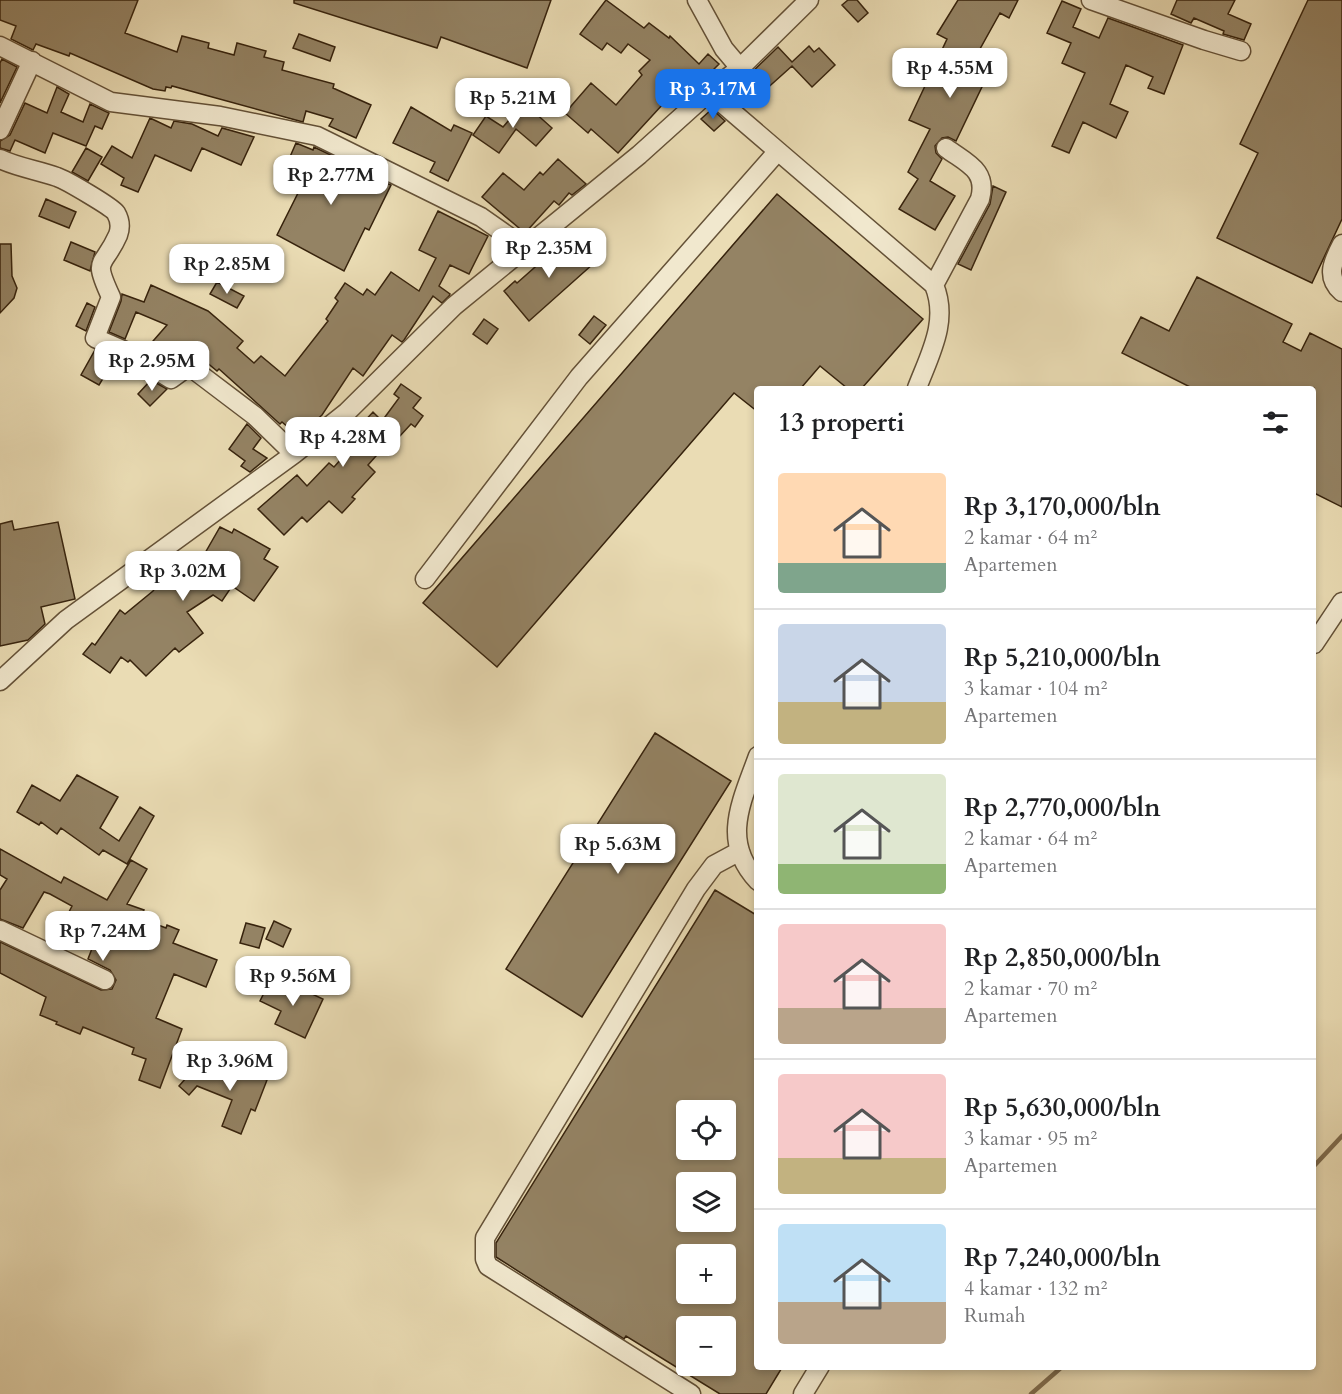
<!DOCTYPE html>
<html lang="id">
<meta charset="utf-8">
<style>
:root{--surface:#fff;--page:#f2f2f2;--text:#202124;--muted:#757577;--line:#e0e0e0;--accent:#1a73e8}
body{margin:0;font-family:Cardo,serif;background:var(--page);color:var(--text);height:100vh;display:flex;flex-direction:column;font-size:22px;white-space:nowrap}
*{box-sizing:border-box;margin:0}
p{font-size:20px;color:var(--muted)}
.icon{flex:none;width:33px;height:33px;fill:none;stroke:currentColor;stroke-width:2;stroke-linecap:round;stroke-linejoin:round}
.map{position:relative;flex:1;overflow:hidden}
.drawer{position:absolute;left:754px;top:386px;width:562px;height:984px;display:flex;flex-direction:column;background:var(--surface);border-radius:6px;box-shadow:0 3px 9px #0003}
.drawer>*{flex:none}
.buttons{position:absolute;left:676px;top:1100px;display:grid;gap:12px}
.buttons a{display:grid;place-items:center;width:60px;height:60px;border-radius:6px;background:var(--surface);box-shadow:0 3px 9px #0003;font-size:30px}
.price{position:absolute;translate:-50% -51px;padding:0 14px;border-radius:12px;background:#fff;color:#222;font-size:20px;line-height:39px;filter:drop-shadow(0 2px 3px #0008)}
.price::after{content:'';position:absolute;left:50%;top:36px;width:18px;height:14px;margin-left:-9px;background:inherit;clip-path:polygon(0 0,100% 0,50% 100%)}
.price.on{background:var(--accent);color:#fff}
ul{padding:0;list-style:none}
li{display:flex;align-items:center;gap:18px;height:150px;padding:0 24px}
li+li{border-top:2px solid var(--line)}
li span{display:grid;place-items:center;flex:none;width:168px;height:120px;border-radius:6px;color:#555}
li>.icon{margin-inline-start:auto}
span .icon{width:72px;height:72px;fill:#fffc;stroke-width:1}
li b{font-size:26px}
h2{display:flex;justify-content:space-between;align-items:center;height:72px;padding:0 24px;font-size:26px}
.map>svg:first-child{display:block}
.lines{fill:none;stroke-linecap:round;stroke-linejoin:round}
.stream{stroke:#7e6c4f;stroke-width:4.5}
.building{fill:#948364;stroke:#37230d;stroke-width:1.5;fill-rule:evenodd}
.minor-casing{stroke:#645137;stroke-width:21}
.minor{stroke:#f1e8ce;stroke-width:18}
</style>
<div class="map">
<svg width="1342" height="1394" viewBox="0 0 1342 1394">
<rect width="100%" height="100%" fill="#eadcb4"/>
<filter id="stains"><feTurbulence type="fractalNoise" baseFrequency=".00333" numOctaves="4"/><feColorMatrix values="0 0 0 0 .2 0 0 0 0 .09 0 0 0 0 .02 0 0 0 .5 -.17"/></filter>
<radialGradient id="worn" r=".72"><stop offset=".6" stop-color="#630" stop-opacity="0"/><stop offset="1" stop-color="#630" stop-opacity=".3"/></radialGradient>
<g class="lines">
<path class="stream" d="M1314 1166 1342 1136
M1031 1394 1063 1366"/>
</g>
<path class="building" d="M0 0H138L125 33 177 52 182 36 209 43 208 48 234 55 237 43 266 51 264 57 284 62 282 70 334 84 333 88 371 105 356 138 329 126 333 119 306 111 303 122 172 86 171 88 166 87 165 91 153 89 70 53 69 56 36 44 33 50 11 39 16 26 0 20Z
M294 0H551L527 68 441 37 437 48 294 3Z
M606 0 644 28 649 23 669 38 670 36 699 64 708 54 719 64 696 87 685 76 660 101 663 104 618 153 591 129 588 133 565 113 591 83 616 105 642 75 639 71 650 60 628 44 621 53 607 43 602 50 580 34Z
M848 0H857L868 13 858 22 842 5Z
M958 0H1018L1009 18 1000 13 975 58 992 66 956 141 948 137 942 138 935 146 936 153 942 159 930 181 955 196 935 230 899 209 918 179 908 172 930 129 909 120 947 39 937 34Z
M1177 0H1235L1228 14 1251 24 1244 40 1223 34 1224 31 1194 18 1191 23 1171 14Z
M1308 0H1342V219L1312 283 1217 238 1258 153 1240 144Z
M1062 1 1081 9 1073 27 1099 38 1108 18 1183 45 1164 94 1148 88 1153 77 1126 65 1110 104 1128 112 1116 138 1083 122 1069 153 1052 146 1085 73 1062 63 1071 43 1047 33Z
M299 34 335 47 330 61 293 48Z
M809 46 814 52 819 48 835 65 812 87 792 66 763 92 748 76 778 47 792 62Z
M2 59 17 67 0 103V63Z
M57 87 69 94 61 112 83 122 90 104 109 113 102 129 95 126 86 146 53 133 45 153 15 140 10 151 0 148V141L10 135 25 103 47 113Z
M524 103 552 128 536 146 516 129 499 153 473 135 486 116 503 127Z
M411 107 451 131 454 125 472 133 448 181 430 172 435 162 393 143Z
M712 109 725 121 714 131 701 119Z
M150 118 171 128 174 121 192 124 218 136 222 128 254 137 241 165 202 148 191 171 155 155 138 192 121 185 124 178 101 164 112 146 132 158Z
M296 143 313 150 314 147 335 157 334 160 391 185 369 230 365 228 344 271 277 235 305 179 301 177 303 173 286 166Z
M86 148 102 157 88 181 72 172Z
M558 159 586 184 572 195 569 193 559 205 554 201 525 233 482 197 503 173 524 190 540 172 543 175Z
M993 186 1006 192 971 270 958 264 990 204Z
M777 194 923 319 862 388H847L820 366 801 388H758V412L734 393 497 667 423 603Z
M46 199 76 212 69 228 39 216Z
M438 211 488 236 469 274 450 265 439 286 450 294 449 296 442 303 433 296 404 340 402 342 392 335 363 376 353 368 322 415 298 436 282 422 280 424 219 369 217 371 194 352 181 358 168 348 159 359 147 348 167 325 136 312 125 339 109 332 121 301 122 294 144 302 151 285 208 311 243 341 237 348 254 363 261 356 285 376 328 321 326 319 338 301 335 298 345 283 363 295 367 289 375 295 391 272 419 291 436 258 419 250Z
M569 237 593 264 529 321 504 291 515 281 517 283Z
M71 242 95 252 90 271 64 260Z
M0 244H11L12 276 17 288 14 298 0 313Z
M1197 277 1292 324 1283 342 1301 351 1310 333 1342 349V507L1314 493V388H1192L1122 353 1141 317 1169 331Z
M217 282 244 296 237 308 210 294Z
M87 303 95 307 86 331 76 326Z
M594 316 606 325 590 344 579 335Z
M484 319 498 329 487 344 473 334Z
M95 350 117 360 111 374 107 372 99 385 81 375Z
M151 380 167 389 150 406 138 394Z
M401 384 421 398 413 408 423 416 415 427 411 424 387 450 384 447 368 465 375 472 352 497 355 499 342 513 329 501 307 522 302 517 284 535 258 509 297 475 307 486 329 463 334 467 352 447 346 441 373 412 382 421 399 398 394 394Z
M247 424 261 438 253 449 267 458 250 472 241 466 245 461 229 449Z
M12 521 14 530 58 522 75 599 41 607 45 624 28 640 0 646V524Z
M220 527 232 533 234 529 270 549 264 559 278 567 254 601 232 586 222 601 213 595 187 612 203 633 179 652 175 648 146 676 130 660 128 662 121 657 110 673 83 654 92 643 95 645 120 610 125 614 153 591 156 587 153 583 161 577 174 558 179 562 185 552 201 560Z
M655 733 731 781 582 1017 506 969Z
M77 775 118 797 100 828 119 841 140 807 154 816 127 864 103 850 99 855 61 828 57 834 41 822 39 825 17 812 32 785 60 801Z
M0 849 61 883 64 877 107 900 131 860 147 869 127 904 144 910 140 918 166 928 167 925 179 930 173 943 217 960 206 987 174 974 156 1018 182 1029 160 1088 139 1080 146 1059 132 1054 134 1048 83 1027 80 1034 56 1024 57 1022 40 1015 46 997 0 973V942L101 990 112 989 116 980 110 970 88 959 93 946 71 938 65 949 53 943 72 906 50 894 44 892 23 928 0 919V890L7 879 0 875Z
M715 890 758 916V1366H783L766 1394H720L626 1336 624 1339 496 1257V1243ZM687 1110H726V1149H687ZM687 1182H726V1221H687ZM687 1254H726V1293H687ZM687 1326H726V1365H687Z
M274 921 291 929 283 947 266 939Z
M246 923 265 928 259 948 240 943Z
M270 981 291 991 293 985 323 999 305 1038 275 1024 281 1011 260 1001Z
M212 1062 245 1075 247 1072 267 1080 255 1111 251 1109 241 1134 222 1126 232 1100 197 1086 189 1095 179 1086 195 1068 206 1078Z"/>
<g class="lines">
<defs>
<path id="minor" d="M697 0 724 49 740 68
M1091 0 1204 40 1241 51
M0 46 111 102 220 116 317 136 481 217 525 248
M709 92 934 285C949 321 930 354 917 388
M0 130 32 61
M0 159C19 168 38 170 57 177 66 180 112 207 116 213 120 220 121 227 118 235 103 269 92 256 111 297L95 338 125 351 171 379 189 366 255 416 294 454
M1342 244C1333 261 1325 277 1342 292
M934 285 980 199C988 170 966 163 946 148
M425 579 579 377 777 152
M1314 644 1342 602
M0 681 66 620 294 454 347 412 454 306 639 155 709 92 740 68 809 0
M758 756C742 801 720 841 758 881
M0 930 105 980
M691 1394 488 1266 485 1259V1238L696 889 714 865 740 851
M803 1394 820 1366"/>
</defs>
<use href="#minor" class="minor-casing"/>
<use href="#minor" class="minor"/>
</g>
<rect width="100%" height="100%" filter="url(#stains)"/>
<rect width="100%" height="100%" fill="url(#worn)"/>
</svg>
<div class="buttons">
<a><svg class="icon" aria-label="locate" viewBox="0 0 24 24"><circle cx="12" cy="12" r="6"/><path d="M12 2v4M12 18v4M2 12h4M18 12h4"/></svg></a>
<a><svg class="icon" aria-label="layers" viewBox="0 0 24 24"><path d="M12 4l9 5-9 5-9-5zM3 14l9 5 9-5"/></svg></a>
<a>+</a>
<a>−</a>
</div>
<b class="price" style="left:950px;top:99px">Rp 4.55M</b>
<b class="price on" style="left:713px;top:120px">Rp 3.17M</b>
<b class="price" style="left:513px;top:129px">Rp 5.21M</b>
<b class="price" style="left:331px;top:206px">Rp 2.77M</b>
<b class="price" style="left:549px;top:279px">Rp 2.35M</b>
<b class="price" style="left:227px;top:295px">Rp 2.85M</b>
<b class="price" style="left:152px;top:392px">Rp 2.95M</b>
<b class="price" style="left:343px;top:468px">Rp 4.28M</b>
<b class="price" style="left:183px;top:602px">Rp 3.02M</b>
<b class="price" style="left:618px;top:875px">Rp 5.63M</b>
<b class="price" style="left:103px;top:962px">Rp 7.24M</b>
<b class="price" style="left:293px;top:1007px">Rp 9.56M</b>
<b class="price" style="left:230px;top:1092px">Rp 3.96M</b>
<section class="drawer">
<h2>13 properti<svg class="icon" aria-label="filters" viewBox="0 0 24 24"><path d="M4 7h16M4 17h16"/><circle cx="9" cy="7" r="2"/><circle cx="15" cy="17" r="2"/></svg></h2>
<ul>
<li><span style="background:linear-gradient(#ffd9b3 75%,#7fa58c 0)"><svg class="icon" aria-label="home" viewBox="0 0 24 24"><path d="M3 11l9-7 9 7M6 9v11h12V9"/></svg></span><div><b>Rp 3,170,000/bln</b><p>2 kamar · 64 m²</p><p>Apartemen</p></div></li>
<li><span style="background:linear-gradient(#c9d6e8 65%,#c2b280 0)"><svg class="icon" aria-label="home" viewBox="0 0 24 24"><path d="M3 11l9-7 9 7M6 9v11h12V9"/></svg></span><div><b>Rp 5,210,000/bln</b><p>3 kamar · 104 m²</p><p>Apartemen</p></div></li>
<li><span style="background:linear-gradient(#dfe7d0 75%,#8fb573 0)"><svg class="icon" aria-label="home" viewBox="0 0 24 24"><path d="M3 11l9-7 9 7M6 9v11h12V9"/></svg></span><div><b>Rp 2,770,000/bln</b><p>2 kamar · 64 m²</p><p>Apartemen</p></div></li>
<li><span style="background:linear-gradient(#f6c9c9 70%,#b9a48a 0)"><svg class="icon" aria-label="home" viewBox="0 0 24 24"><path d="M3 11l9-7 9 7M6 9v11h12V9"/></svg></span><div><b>Rp 2,850,000/bln</b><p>2 kamar · 70 m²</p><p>Apartemen</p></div></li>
<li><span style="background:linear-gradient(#f6c9c9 70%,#c2b280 0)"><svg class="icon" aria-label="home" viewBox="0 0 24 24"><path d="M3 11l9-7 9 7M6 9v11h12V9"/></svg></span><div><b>Rp 5,630,000/bln</b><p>3 kamar · 95 m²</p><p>Apartemen</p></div></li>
<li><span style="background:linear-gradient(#bfe0f5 65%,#b9a48a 0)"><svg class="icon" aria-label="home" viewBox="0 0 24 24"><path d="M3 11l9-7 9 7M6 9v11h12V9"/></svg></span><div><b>Rp 7,240,000/bln</b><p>4 kamar · 132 m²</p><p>Rumah</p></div></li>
</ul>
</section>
</div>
